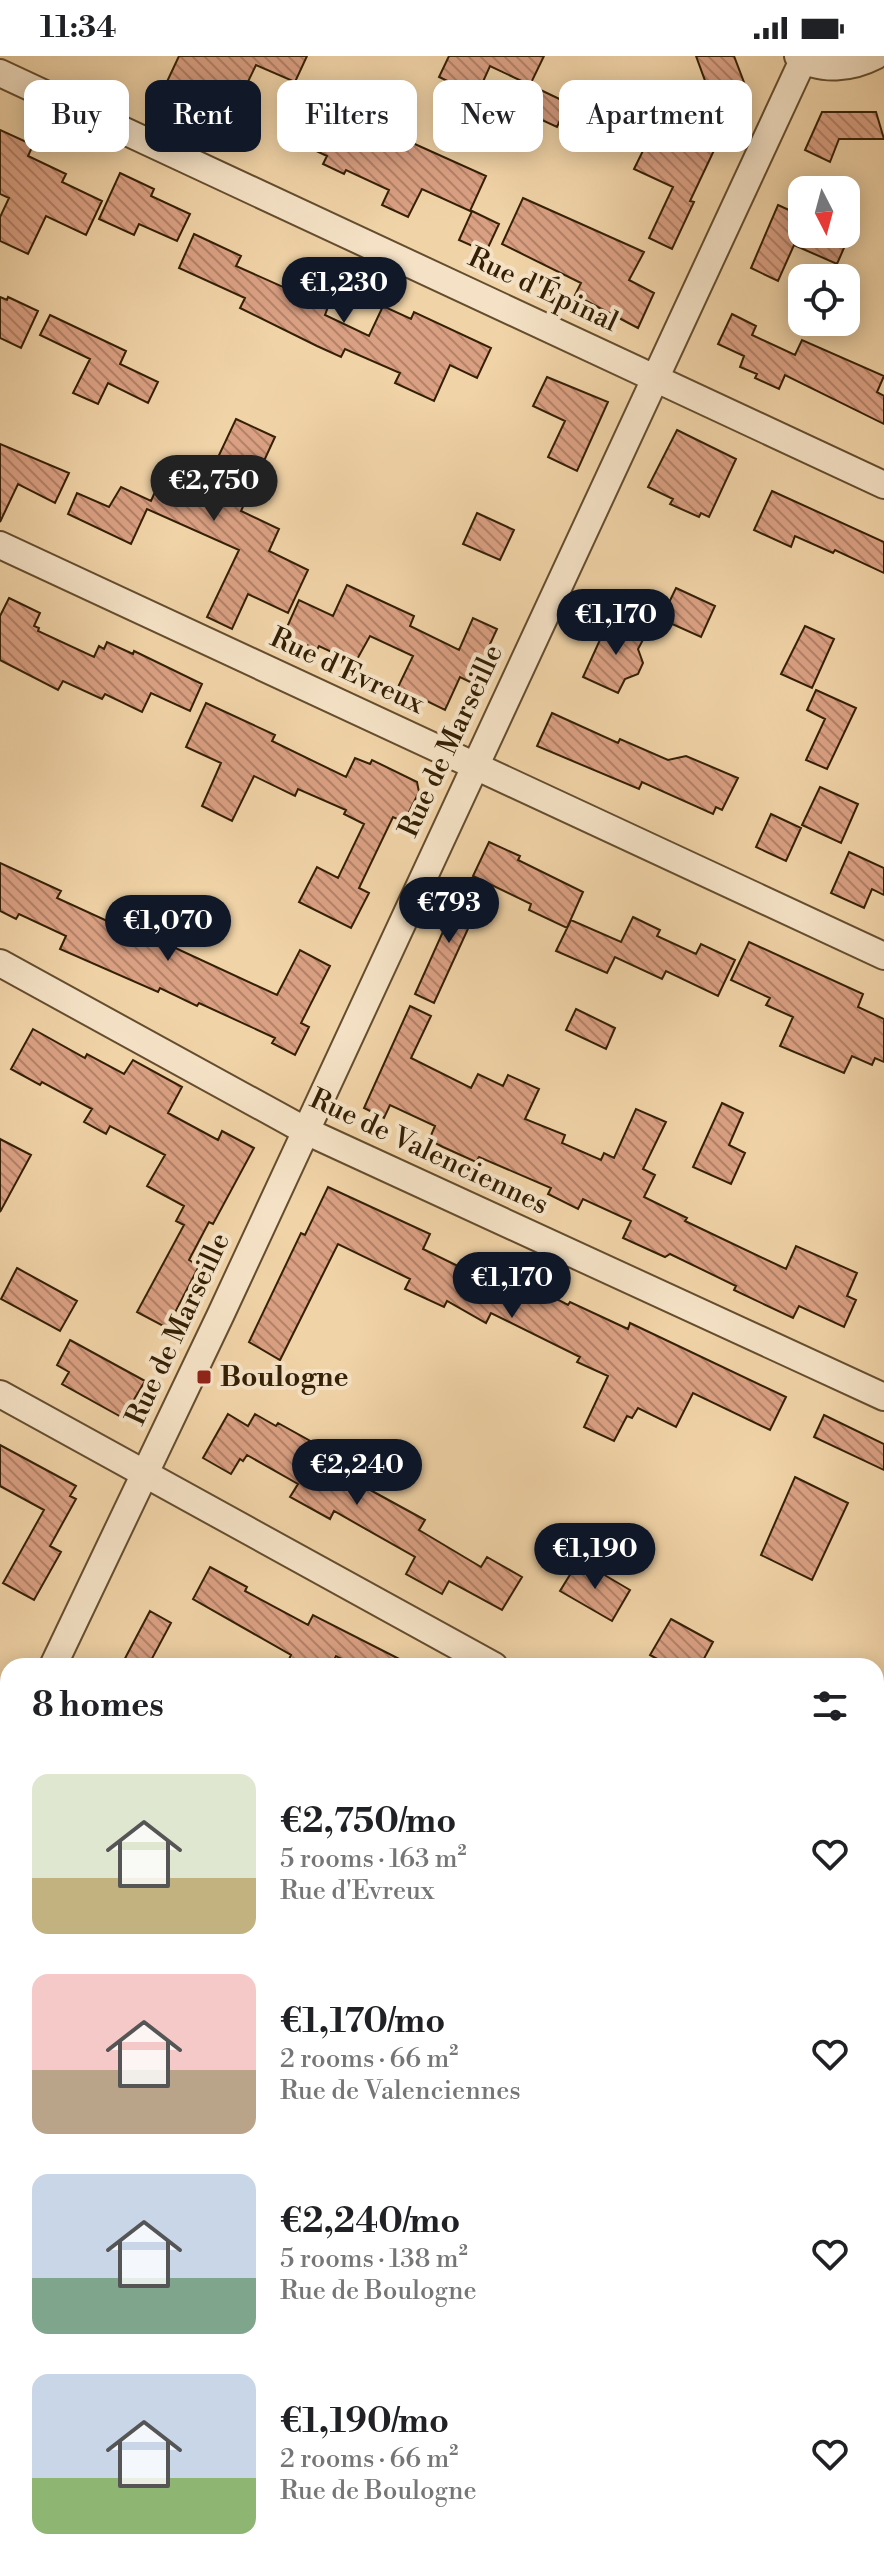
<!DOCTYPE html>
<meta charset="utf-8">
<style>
:root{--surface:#fff;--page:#f6f6f6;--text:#202124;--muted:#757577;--accent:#111827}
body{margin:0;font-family:"Libre Bodoni",serif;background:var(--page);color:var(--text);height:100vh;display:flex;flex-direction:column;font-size:30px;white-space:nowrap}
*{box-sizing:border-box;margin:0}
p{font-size:26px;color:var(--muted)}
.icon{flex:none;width:44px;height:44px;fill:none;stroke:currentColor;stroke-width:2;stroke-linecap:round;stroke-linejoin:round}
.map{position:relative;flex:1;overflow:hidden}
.drawer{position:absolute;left:0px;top:1602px;width:884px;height:914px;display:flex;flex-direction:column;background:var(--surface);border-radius:24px 24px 0 0;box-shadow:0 4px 20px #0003}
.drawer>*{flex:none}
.top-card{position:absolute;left:24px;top:24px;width:836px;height:72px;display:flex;gap:16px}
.needle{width:52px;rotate:174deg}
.buttons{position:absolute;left:788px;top:120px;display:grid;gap:16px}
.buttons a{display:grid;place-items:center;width:72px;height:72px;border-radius:16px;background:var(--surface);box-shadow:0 4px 20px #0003;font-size:40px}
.price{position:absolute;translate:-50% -68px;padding:0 18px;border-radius:28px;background:var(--accent);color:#fff;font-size:26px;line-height:52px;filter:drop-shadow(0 2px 4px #0008)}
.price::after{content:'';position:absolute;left:50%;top:48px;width:24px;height:18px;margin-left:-12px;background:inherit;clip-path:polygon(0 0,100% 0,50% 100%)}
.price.current{background:#222;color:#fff}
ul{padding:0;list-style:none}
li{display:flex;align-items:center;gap:24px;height:200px;padding:0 32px}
li span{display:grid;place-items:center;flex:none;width:224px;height:160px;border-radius:16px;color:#555}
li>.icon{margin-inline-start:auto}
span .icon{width:96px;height:96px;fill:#fffc;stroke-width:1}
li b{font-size:34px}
h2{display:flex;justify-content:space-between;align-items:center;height:96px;padding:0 32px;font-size:34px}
.pill{padding:0 28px;border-radius:16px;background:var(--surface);box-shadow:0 4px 20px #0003;font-size:28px;line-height:72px}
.pill.current{background:var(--accent);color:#fff}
.status{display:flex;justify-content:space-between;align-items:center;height:56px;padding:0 40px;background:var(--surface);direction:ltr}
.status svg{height:22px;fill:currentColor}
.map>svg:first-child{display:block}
.building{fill:url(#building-back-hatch);stroke:#352006;stroke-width:2}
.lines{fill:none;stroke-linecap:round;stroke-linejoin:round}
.street-casing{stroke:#644d2e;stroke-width:30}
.secondary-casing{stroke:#352006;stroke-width:40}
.street{stroke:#f5e2c6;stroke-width:26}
.secondary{stroke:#f5e2c6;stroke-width:36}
.poi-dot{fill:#8f2418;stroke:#f5e2c6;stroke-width:3}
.labels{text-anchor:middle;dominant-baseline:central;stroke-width:8;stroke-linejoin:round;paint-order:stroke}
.street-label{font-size:28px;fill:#352006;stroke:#f5e2c6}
.poi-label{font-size:28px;font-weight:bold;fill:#352006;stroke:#f5e2c6;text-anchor:start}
</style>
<div class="status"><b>11:34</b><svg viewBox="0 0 49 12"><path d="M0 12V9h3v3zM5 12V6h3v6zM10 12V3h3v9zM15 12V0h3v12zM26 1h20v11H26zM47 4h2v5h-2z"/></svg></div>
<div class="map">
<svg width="884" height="2515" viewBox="0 0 884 2515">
<defs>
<pattern id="building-back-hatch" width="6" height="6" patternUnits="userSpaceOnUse" patternTransform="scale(2)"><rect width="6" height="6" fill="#daa083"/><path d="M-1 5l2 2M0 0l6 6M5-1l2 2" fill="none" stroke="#b28269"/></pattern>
</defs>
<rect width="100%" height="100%" fill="#f0d3a7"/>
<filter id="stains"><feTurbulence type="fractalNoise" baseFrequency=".0025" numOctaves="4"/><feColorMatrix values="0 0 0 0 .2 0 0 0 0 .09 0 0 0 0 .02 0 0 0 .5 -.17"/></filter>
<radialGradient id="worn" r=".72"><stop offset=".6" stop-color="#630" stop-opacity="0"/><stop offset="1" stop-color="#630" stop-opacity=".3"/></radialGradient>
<path class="building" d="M179 0H307L295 26 256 9 234 55 195 38 192 45 164 32Z
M449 0H544L530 29 490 10 477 39 439 21Z
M696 0H734L745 29 711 41Z
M530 29 568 47 557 71 518 53Z
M330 50 359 63 362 58 411 80 408 85 486 120 470 155 422 133 408 161 382 149 389 134 346 114 344 118 323 108 327 100 310 92Z
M822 56H876L884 83H839L830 106 805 94Z
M661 58 718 86 690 145 694 146 672 193 649 182 673 131 634 113Z
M0 74 33 89 28 100 66 118 62 126 102 145 86 179 46 160 28 198 0 185V161L9 142 0 138Z
M120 117 154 133 151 140 190 158 177 185 139 168 134 179 99 163Z
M523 142 644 196 629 224 654 237 638 272 575 239 581 227 502 188Z
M778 149 802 160V178H850L837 208 794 189 778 225 751 212Z
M472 155 499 168 486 196 459 184Z
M194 178 241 200 236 210 328 251 325 259 369 280 383 250 411 263 414 256 491 292 477 322 450 309 434 345 395 327 400 317 345 293 341 301 317 290 240 252 245 242 179 212Z
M0 241 7 244 8 241 38 255 21 292 0 282Z
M732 258 756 270 752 279 795 299 802 284 884 320 877 336 884 340V368L785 319 779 333 755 322 757 318 740 311 744 300 718 288Z
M50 259 126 295 120 308 158 326 148 347 108 327 98 348 73 337 90 303 40 279Z
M547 321 608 346 577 415 548 401 565 365 533 350Z
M236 363 275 381 241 455 279 473 269 495 308 514 288 557 248 538 232 573 207 561 239 494 147 453 131 488 68 458 77 437 109 451 121 431 151 445 166 411 205 429Z
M677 374 736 403 709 461 701 457 699 461 670 448 673 443 648 431Z
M0 388 69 417 55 447 18 428 0 466Z
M772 435 884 486V517L835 494 833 497 795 480 791 491 754 474Z
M477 457 514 474 500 504 463 488Z
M347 529 414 560 410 570 459 594 473 562 497 573 472 627 460 621 445 654 398 631 413 600 370 580 355 607 319 590 317 594 284 578 299 544 333 560Z
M676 532 715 550 701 581 661 563Z
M9 542 40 557 34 570 39 572 38 575 94 601 99 590 104 593 107 586 133 598 134 595 202 628 190 655 151 637 142 656 105 638 102 643 63 625 58 634 0 604V560Z
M609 564 645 580 638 593 643 607 638 618 625 623 618 637 583 621Z
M805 570 834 583 812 632 781 618Z
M816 634 856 652 827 713 806 704 825 663 807 654Z
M206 647 275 679 272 685 346 721 355 702 370 708 372 704 417 726 419 736 404 766 393 761 359 832 369 837 351 872 299 846 317 811 338 822 364 768 344 758 346 754 298 733 295 740 254 720 232 765 202 750 221 707 186 691Z
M552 657 618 687 620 683 668 704 686 700 738 722 722 754 716 751 713 758 642 726 639 733 537 690Z
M820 731 858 748 841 787 802 769Z
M771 758 801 772 786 805 756 791Z
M489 786 520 800 518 804 583 836 567 872 529 854 531 848 473 820Z
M849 796 884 812V839L872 833 864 852 831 837Z
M0 807 61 835 57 842 142 881 150 865 177 878 171 890 277 939 300 894 330 910 301 967 309 971 295 999 272 987 275 982 199 947 197 950 160 932 158 936 60 893 66 880 19 858 16 863 0 855Z
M463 831 483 840 434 947 415 938Z
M633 861 660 874 657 880 696 898 701 888 735 904 718 940 666 915 662 923 615 901 607 917 556 895 571 864 621 886Z
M749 886 863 938 858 951 884 963V1006L875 1002 872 1009 852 1000 844 1017 780 990 793 961 766 949 770 942 731 924Z
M410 950 431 960 411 1002 471 1032 478 1018 503 1030 508 1019 539 1033 525 1063 565 1079 562 1087 601 1104 604 1097 614 1102 636 1053 666 1066 643 1113 655 1119 644 1141 687 1162 685 1165 786 1213 796 1190 857 1217 847 1240 856 1244 844 1271 799 1250 793 1262 734 1234 736 1230 670 1198 665 1201 623 1182 631 1165 583 1143 578 1153 548 1138 551 1132 479 1101 476 1106 443 1091 429 1084 435 1070 390 1049 384 1062 364 1052Z
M576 953 615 972 606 993 566 974Z
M33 973 85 1002 87 998 124 1018 133 1004 182 1031 168 1057 218 1084 222 1075 254 1092 213 1168 209 1166 189 1204 199 1210 167 1272 137 1256 184 1169 176 1165 184 1150 147 1130 165 1099 110 1070 106 1078 84 1066 92 1053 42 1026 40 1029 11 1013Z
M722 1047 743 1057 729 1089 745 1097 731 1128 693 1111Z
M0 1083 31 1099 0 1156Z
M328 1131 430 1178 423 1193 468 1215 472 1208 551 1245 553 1241 568 1249 570 1246 628 1273 630 1267 786 1341 770 1374 693 1337 676 1371 638 1352 632 1362 627 1360 614 1385 584 1371 608 1320 577 1306 580 1301 491 1257 486 1267 447 1245 444 1251 405 1233 410 1223 338 1188 280 1304 249 1286 301 1177 305 1179Z
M17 1212 77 1245 60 1275 1 1243Z
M70 1284 145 1325 123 1362 62 1328 69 1316 57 1309Z
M228 1358 248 1370 255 1358 276 1370 278 1367 312 1386 307 1395 354 1420 352 1424 425 1464 419 1474 481 1511 487 1501 522 1521 502 1554 449 1525 442 1538 406 1518 415 1501 334 1455 330 1463 290 1441 298 1428 247 1399 243 1405 240 1403 231 1418 203 1402Z
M824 1359 884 1388V1414L814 1381Z
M0 1389 76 1430 70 1440 76 1443 50 1490 61 1496 34 1544 3 1527 44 1454 0 1430Z
M795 1421 848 1447 812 1524 761 1499Z
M579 1504 630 1534 612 1565 560 1535Z
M210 1511 247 1531 245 1535 308 1569 313 1559 413 1610H355L336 1600 331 1610H286L291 1599 193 1543Z
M150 1555 171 1567 148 1610H121Z
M671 1563 713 1586 700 1610H670L650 1599Z"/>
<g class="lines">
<defs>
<path id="street" d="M798 0C821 16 852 12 875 0
M0 17 884 429
M0 489 884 900
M0 907 306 1075 884 1341
M0 1338 494 1610
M53 1610 221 1258 803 4
M876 1823 884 1808"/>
<path id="secondary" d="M0 1680 8 1684
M876 2159 884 2163"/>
</defs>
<use href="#street" class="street-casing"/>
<use href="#secondary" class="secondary-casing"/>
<use href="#street" class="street"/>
<use href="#secondary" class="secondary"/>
</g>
<rect class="poi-dot" x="196" y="1313" width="16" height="16" rx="4"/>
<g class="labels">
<g class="street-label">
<text transform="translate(543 234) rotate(25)">Rue d'Épinal</text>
<text transform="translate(347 615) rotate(25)">Rue d'Evreux</text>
<text transform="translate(451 685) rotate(-65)">Rue de Marseille</text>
<text transform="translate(429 1096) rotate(25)">Rue de Valenciennes</text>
<text transform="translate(178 1273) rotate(-65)">Rue de Marseille</text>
</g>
<g class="poi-label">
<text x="220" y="1321">Boulogne</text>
</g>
</g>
<rect width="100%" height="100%" filter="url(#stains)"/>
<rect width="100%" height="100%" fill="url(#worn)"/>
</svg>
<div class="buttons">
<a><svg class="needle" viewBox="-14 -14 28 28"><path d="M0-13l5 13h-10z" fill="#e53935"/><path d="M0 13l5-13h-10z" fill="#757577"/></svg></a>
<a><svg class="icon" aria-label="locate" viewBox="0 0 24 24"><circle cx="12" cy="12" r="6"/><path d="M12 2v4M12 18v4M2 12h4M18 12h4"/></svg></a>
</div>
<b class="price" style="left:344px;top:269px">€1,230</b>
<b class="price current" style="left:214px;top:467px">€2,750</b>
<b class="price" style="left:616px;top:601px">€1,170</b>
<b class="price" style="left:449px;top:889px">€793</b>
<b class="price" style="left:168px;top:907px">€1,070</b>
<b class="price" style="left:512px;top:1264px">€1,170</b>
<b class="price" style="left:357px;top:1451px">€2,240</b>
<b class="price" style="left:595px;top:1535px">€1,190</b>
<div class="top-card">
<a class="pill">Buy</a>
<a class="pill current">Rent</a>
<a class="pill">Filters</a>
<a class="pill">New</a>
<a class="pill">Apartment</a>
</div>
<section class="drawer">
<h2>8 homes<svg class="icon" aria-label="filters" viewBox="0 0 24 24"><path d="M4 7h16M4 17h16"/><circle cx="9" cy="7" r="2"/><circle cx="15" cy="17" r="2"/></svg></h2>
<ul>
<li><span style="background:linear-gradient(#dfe7d0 65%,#c2b280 0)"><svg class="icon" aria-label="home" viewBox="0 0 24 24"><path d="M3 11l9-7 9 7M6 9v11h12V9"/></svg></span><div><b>€2,750/mo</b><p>5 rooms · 163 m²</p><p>Rue d'Evreux</p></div><svg class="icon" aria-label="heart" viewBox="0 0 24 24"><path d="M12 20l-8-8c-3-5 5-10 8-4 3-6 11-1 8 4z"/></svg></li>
<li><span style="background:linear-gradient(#f6c9c9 60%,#b9a48a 0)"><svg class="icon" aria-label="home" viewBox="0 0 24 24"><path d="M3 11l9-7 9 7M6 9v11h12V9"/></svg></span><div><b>€1,170/mo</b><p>2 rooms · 66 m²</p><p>Rue de Valenciennes</p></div><svg class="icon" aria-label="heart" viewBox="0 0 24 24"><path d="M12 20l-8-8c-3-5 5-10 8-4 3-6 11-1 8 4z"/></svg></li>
<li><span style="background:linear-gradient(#c9d6e8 65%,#7fa58c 0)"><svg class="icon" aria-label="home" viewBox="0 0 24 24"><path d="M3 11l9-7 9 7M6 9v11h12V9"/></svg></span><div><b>€2,240/mo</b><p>5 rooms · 138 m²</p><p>Rue de Boulogne</p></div><svg class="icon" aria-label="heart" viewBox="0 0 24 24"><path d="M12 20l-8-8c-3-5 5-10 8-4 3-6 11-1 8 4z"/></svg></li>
<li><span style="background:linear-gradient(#c9d6e8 65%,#8fb573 0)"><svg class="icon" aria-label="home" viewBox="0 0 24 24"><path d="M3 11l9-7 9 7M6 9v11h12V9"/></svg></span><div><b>€1,190/mo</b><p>2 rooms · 66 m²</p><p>Rue de Boulogne</p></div><svg class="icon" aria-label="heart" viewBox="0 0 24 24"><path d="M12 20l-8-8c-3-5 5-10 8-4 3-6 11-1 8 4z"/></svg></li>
</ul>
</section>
</div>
